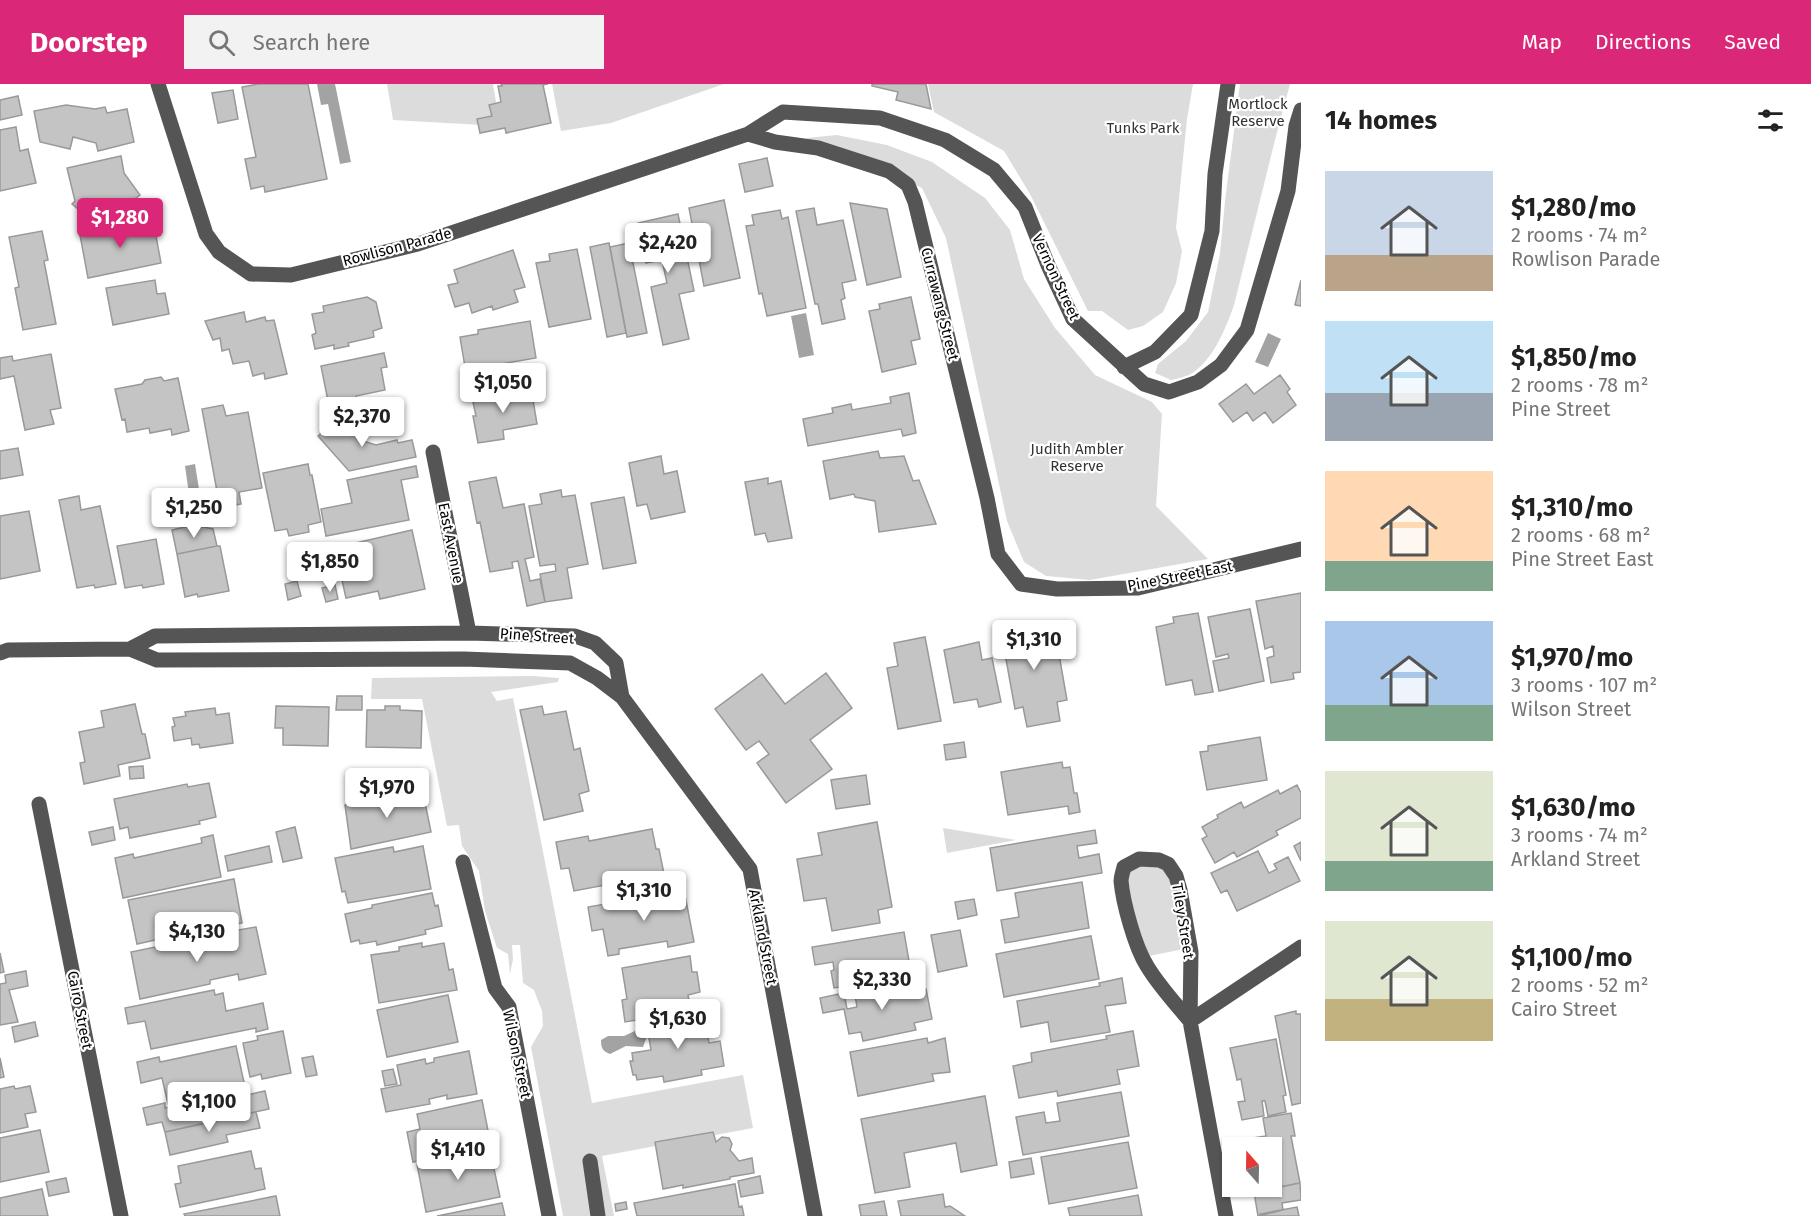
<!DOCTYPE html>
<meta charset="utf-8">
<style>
:root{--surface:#fff;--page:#f2f2f2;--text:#222;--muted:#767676;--accent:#db2777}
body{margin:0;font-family:"Fira Sans",sans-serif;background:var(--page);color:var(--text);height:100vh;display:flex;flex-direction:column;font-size:22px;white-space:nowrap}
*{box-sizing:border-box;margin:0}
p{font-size:20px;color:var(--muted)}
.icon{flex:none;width:33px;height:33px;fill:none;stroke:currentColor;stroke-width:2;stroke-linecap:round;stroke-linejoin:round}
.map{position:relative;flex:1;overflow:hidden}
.side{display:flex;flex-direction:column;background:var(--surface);width:510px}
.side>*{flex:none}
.needle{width:39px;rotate:340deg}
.fabs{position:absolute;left:1222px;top:1053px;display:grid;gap:12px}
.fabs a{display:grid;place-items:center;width:60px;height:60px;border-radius:0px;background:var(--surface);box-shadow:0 2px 4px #0004;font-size:30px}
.price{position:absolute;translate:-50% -51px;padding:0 14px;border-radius:6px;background:#fff;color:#222;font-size:20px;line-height:39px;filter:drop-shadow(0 2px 3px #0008)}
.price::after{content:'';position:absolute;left:50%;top:36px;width:18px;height:14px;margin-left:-9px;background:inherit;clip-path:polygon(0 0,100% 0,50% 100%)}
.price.active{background:var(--accent);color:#fff}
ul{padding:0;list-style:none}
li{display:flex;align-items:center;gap:18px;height:150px;padding:0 24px}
li span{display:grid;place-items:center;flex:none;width:168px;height:120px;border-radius:0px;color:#555}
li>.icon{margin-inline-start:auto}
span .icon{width:72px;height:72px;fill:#fffc;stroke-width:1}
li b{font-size:26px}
h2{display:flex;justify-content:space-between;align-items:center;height:72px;padding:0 24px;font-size:26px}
header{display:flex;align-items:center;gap:36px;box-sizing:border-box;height:84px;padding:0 30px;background:var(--accent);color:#fff}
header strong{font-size:28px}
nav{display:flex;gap:33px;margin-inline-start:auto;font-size:21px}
.search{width:420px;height:54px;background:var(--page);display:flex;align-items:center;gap:15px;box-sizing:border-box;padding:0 21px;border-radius:0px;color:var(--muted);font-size:22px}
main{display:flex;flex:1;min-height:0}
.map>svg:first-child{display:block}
.green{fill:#dcdcdc}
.water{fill:#a3a3a3}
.building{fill:#c4c4c4;stroke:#999;stroke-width:1.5}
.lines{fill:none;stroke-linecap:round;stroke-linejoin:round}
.minor{stroke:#555;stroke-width:15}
.labels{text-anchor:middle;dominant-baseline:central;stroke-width:4.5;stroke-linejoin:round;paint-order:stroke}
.park-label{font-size:15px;fill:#333;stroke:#fff}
.street-label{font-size:15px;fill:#000;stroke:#fff}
</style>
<header>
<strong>Doorstep</strong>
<div class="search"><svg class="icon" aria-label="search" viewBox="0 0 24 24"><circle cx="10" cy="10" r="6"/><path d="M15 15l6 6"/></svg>Search here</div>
<nav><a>Map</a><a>Directions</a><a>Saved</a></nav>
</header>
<main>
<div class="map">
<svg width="1301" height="1132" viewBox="0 0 1301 1132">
<rect width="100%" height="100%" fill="#fff"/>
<path class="green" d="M387 0H493L500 42 393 36Z
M552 0H724L611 39 561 47Z
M928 0H1193L1187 35 1176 144 1182 167 1176 199 1163 228 1143 242 1128 246 1102 227H1088L1030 110 1004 67 934 28Z
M1240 0H1290L1275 56 1234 221C1226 244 1212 279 1189 291 1183 293 1177 295 1171 296L1155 289 1158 280 1186 257 1208 228 1220 170 1225 117Z
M837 51 887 61 932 78 985 114 1010 146 1024 195 1055 244 1095 291 1152 318 1162 330 1156 422 1208 475 1090 496 1046 492 1024 478 1007 437 946 154 922 104 884 85 806 54Z
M533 592 559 594 558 598 491 608 497 617 513 614 592 1019 743 991 753 1044 602 1072 614 1132H563L531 963 543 942 542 927 534 906 523 899 520 861H512L513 875 510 890 508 870 497 864 485 827 479 787 462 762 459 741 447 742 422 615H371L372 594Z
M943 744 1016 756 947 769Z
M1133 779 1161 782C1179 805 1179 837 1184 865L1149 872 1127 811 1125 786Z"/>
<path class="water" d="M317 0H335L351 78 340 80 328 20 321 21Z
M806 229 814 271 799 274 791 232Z
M1268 249 1281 255 1268 283 1255 278Z
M195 380 202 424 187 426 184 411 189 410 185 382Z
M637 946 644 948 647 952 643 963 626 962 610 970C603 967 601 965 601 956L608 952H624Z"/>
<path class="building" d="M258 0H308L327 95 265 108 264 102 251 105 245 75 256 73 242 3Z
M501 0H548L543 1 551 39 506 49 505 44 480 49 477 35 492 32 489 21 501 18 498 2H502Z
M872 0H926L931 25 896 16 898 8 872 2Z
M233 6 238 35 218 39 212 9Z
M18 12 22 31 0 36V16Z
M66 21 95 25 105 23 107 29 127 25 134 58 98 67 96 59 73 53 70 65 40 58 34 27Z
M16 43 20 67 28 65 36 99 0 107V46Z
M121 72 124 89 140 111 113 131 107 122 90 135 72 120 75 117 67 84Z
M767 74 773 102 745 108 739 80Z
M724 116 740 194 704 202 689 124Z
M850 119 887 125 901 193 867 201Z
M814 124 817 141 843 136 856 196 842 199 845 214 841 216 845 235 822 240 818 220H815L796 127Z
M780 126 782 135 788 133 806 224 767 232 762 209 759 210 746 142 754 141 752 131Z
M678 130 694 207 679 210 689 255 663 261 651 203 667 199 662 176 646 179 638 139Z
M153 136 161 179 88 194 80 151Z
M42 147 48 176 44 177 56 240 23 246 15 204 19 203 9 153Z
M609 159 626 249 607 253 590 163Z
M629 159 647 249 627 253 610 163Z
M577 165 591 235 549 243 536 179 550 177 549 170Z
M513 166 525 203 514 206 518 218 493 226 492 222 472 229 469 219 455 223 448 201 458 199 454 186Z
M155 196 157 210 165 209 169 230 113 241 106 204Z
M1301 196V222L1295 221Z
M367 213 376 218 382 244 373 247 374 253 348 259 349 262 334 265V261L315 265 312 251 316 249 312 230 324 228 323 222Z
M911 213 920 255 911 257 916 280 882 288 869 227 880 225 879 220Z
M244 228 246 238 265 233 266 237 274 236 287 290 265 295 264 289 253 292 249 277 233 280 229 265 222 267 220 254 213 256 205 237Z
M530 237 536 274 489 282 491 291 467 295 460 253 478 250V246Z
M384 269 387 283 381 284 385 306 356 312 357 315 342 318V314L328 317 321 282Z
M51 270 61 324 50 326 54 340 25 346 14 292 0 295V274L12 272 13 277Z
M1280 291 1290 305 1287 308 1296 321 1273 339 1265 328 1253 337 1247 328 1233 338 1219 320 1246 300 1254 310Z
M161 293 164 297 178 294 189 347 172 351 171 345 150 349 149 344 127 348 125 335 122 336 115 305 142 300 145 296Z
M531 304 537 340 503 346 504 355 478 359 473 332H476L473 318 489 315 488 311Z
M909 309 916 349 903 352 901 345 808 362 803 335 833 329 832 324 851 320 852 326 891 319 890 313Z
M223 321 226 332 248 328 262 404 239 408 241 420 220 424 202 325Z
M340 332 363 357 376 361 397 356 398 359 412 356 416 373 349 387 318 352Z
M18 364 23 391 0 395V367Z
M878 367 880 374 904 372 913 397 919 396 936 440 879 448 875 417 855 413 854 410 830 415 823 377Z
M661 372 664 390 677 387 685 428 651 435 647 420 637 422 629 379Z
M308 380 310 391H312L321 438 308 441 309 448 289 452 287 445 275 447 263 389Z
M416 382 418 393 401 396 409 436 326 452 321 425 352 419 347 396Z
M496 393 503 424 524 420 534 473 525 475 530 497 540 495 545 518 527 522 518 477 512 478 513 484 490 488 480 438 477 439 469 398Z
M768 394V400L781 397 792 454 768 458 765 449 755 451 745 398Z
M561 406 562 413 575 411 588 480 567 484 572 514 545 518 540 490 556 487 555 480 540 482 529 422 542 420 540 410Z
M79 412 81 426 100 422 116 500 95 504 94 501 77 504 59 416Z
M624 413 636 479 603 485 591 419Z
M29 427 40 487 0 495V432Z
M193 441 213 445 217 462 177 470 172 446Z
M412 446 425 505 380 515 378 507 346 514 338 478 355 474 351 460Z
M156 455 164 500 143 504 142 501 125 504 117 462Z
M217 462H220L229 507 198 513 197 510 185 513 177 470Z
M297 497 301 512 288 516 285 500Z
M335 501 338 515 326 518 322 504Z
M1301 509V588L1293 589 1294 595 1271 599 1267 574 1274 572 1273 562 1265 565 1256 517Z
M1250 525 1264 597 1219 607 1213 577 1229 574 1228 570 1216 573 1208 533Z
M1198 529 1213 608 1195 611 1192 596 1166 601 1156 543 1174 539 1173 533Z
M1025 538 1054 542 1067 616 1057 618 1060 637 1027 643 1023 623 1015 625 1000 542Z
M925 553 941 637 898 645 887 584 898 582 894 559Z
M979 558 982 576 992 574 1001 618 979 623 977 615 954 619 944 566Z
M826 589 852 624 810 656 832 685 786 719 757 679 769 670 759 657 746 666 715 625 762 590 785 620Z
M337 612H362V626H336Z
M135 620 142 650H145L150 674 118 681 120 692 84 700 80 679 85 678 79 648 104 643 101 627Z
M276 622 329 623 328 662 283 661V644H275Z
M385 622H400V626L422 627 421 664 366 663 367 626H385Z
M542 622 544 631 566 627 574 666 580 664 589 707 579 710 583 727 544 736 520 626Z
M215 624 216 631 229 629 233 659 200 664 199 660 192 661 191 654 174 657 172 643 175 642 173 634 186 632 185 628Z
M1260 653 1267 696 1207 706 1200 668 1208 667V662Z
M964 658 966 673 946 676 944 661Z
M1062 678 1063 684 1070 683 1074 709H1077L1080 728 1069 730 1068 722 1008 731 1001 688Z
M143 682 144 694 130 695 129 683Z
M866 691 870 720 836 725 831 696Z
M209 699 216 733 199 737 200 740 130 754 128 743 120 745 114 715 187 700 188 703Z
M1297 701 1301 709V734L1276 747 1278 751 1237 773 1234 768 1215 779 1202 755 1207 752 1202 743 1218 734 1217 731 1241 718 1244 724 1278 706 1280 710Z
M422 704 431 748 351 765 345 721Z
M877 738 892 823 878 826 880 839 832 847 826 814 804 817 797 775 822 771 818 749Z
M113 743 115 756 92 761 89 748Z
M295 743 302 774 283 778 276 748Z
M652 745 656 765H659L664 790 574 807 569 784 561 785 556 758 588 752 589 757Z
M1095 746 1097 759 1077 762 1079 774 1099 770 1102 789 997 807 990 764Z
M213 751 221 793 123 814 115 774 133 770 134 774 202 759 201 754Z
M1301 758V777L1294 762Z
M269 762 272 778 228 787 225 772Z
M423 762 431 805 348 819 345 807 342 808 335 774 393 763 394 768Z
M1258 767 1269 789 1277 785 1274 780 1288 773 1300 797 1237 827 1227 806 1221 809 1211 789Z
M234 795 242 839 194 849 193 842 177 846 178 851 137 860 128 816Z
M1082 798 1089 844 1005 859 1001 836 1019 833 1015 809Z
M684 806 694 858 668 863 667 857 619 865V870L608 872 603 845 592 847 588 823Z
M432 809 435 822 438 821 442 842 425 846 426 850 377 861 376 857 360 860 359 856 351 858 345 830 372 824V821Z
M974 815 977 831 958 835 955 818Z
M256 843 266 890 239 896 238 890 210 896V900L140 915 131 868 204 853 205 857 233 851 232 847Z
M960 846 967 882 938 888 931 851Z
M904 848 909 877 901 878 903 887 890 889 892 899 851 906V901L834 904 831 887 834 886 833 878 815 881 812 863Z
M1091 852 1099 895 1004 913 996 870Z
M422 859V863L444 859 449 886 453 885 457 906 379 919 371 871 399 867V863Z
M0 869 4 888 0 889Z
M690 872 692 888H697L700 908 688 911 691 927 625 938 622 916 627 915 622 884Z
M26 887 28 902 9 906 18 938 0 941V900L6 899 5 891Z
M1122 894 1126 919 1105 922 1110 948 1051 958 1048 938 1021 943 1017 917 1100 902 1099 899Z
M909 900 910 908 926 905 932 935 914 939 916 946 863 957 861 948 849 950 844 925 823 929 820 914 844 909 847 925 857 923 855 911Z
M214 906 215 911 223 909 226 927 263 919 268 945 256 948V944L151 965 145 937 128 940 125 924Z
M448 911 458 958 387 973 377 926Z
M1296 927V930H1301V1019L1292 1021 1275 932Z
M704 929 709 959 720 957 724 982 701 986 702 991 664 998 663 992 637 996 636 991H633L630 977H633L632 969 651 966 647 942 655 940 654 938Z
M35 938 38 952 15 958 12 943Z
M283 947 291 989 262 995 261 990 250 993 243 959 258 956 257 952Z
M1133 947 1139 982 1117 986 1120 1000 1058 1012 1057 1007 1019 1014 1013 982 1032 978 1031 969 1107 955 1106 952Z
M927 954 928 959 945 954 950 988 932 990 934 997 858 1012 850 968Z
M1276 955 1286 1011 1283 1012 1286 1028 1268 1032 1265 1017H1262L1264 1032 1242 1036 1238 1018 1245 1017 1241 995 1237 996 1230 964Z
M236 962 245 1003 168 1020 162 994 141 999 137 978 159 973 160 978Z
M469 967 477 1010 447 1015V1011L429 1015 430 1020 386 1028 381 1005 401 1001 397 981 425 975 426 980 434 978V974Z
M313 972 317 991 306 993 302 974Z
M0 974 4 993 0 994Z
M393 985 397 1000 385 1002 382 987Z
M14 1002 15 1005 30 1002 36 1028 25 1030 28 1043 0 1049V1005Z
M265 1007 269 1025 165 1048 162 1038 147 1041 143 1024 165 1019V1024L222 1011 223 1016Z
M1121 1008 1129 1052 1023 1071 1016 1033 1044 1028 1046 1039 1060 1037 1057 1019Z
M985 1012 997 1081 961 1088 956 1059 904 1069 910 1103 875 1109 861 1035Z
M482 1016 491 1062 413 1078 407 1048 420 1045 417 1030Z
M256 1028 260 1044 226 1051 228 1058 170 1071 165 1048Z
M1291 1029 1295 1052H1291L1300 1099 1256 1108 1255 1102H1272V1064H1248L1247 1055 1266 1052 1263 1034Z
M40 1046 49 1088 0 1098V1054Z
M713 1048 716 1058 722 1053 729 1054 732 1060 730 1066 739 1077 752 1074 754 1089 730 1093V1095L683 1104V1101L663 1105 655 1058Z
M1128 1058 1137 1104 1049 1120 1041 1073Z
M490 1066 500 1113 426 1128 417 1080Z
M251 1067 255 1085 261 1084 265 1105 180 1123 175 1100 181 1099 178 1082Z
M1031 1074 1034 1090 1011 1094 1009 1078Z
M760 1092 763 1109 741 1113 738 1097Z
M66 1094 69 1108 49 1112 46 1098Z
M1300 1099 1301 1116 1282 1119 1283 1126 1258 1132 1254 1108Z
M735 1100 739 1123 742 1122 744 1132H637L634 1119Z
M42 1105 48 1132H0V1114Z
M943 1110 945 1123 950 1122 965 1132H901L898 1117Z
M1138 1111 1142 1132H1070L1068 1124Z
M276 1112 280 1132H185L184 1130Z
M884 1117 887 1132H861L859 1121Z
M626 1118 627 1125 616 1127 615 1120Z
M502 1119 505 1132H437Z
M1297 1123 1299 1132H1260V1130Z"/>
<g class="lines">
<path class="minor" d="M158 0 206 150 219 168 251 190 291 191 418 160 748 50 783 28 880 34 945 56 994 86 1025 123 1048 181 1073 235 1144 300 1169 308 1198 298 1221 281 1247 246 1288 107 1296 42 1301 26
M748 50 775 58 818 64 889 87 908 101 915 118 987 414 998 470 1021 500 1057 505 1138 504 1301 465
M1124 283 1155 268 1191 231 1212 147 1215 90 1228 0
M433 368 469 549
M130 565 155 552 469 549 575 552 595 559 616 579 622 613
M0 569 8 566 130 565 157 576 464 575 570 579 597 594 622 613 750 785 815 1132
M39 720 121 1132
M463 778 495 904 509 923 549 1132
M1190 937C1175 919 1159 902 1147 882 1135 863 1123 819 1121 797 1121 792 1123 788 1124 783L1139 775 1159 776 1168 780 1176 792 1180 806 1191 868 1190 937 1226 1132
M1190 937 1301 863
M590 1077 598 1132"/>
</g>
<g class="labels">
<g class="park-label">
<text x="1258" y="20">Mortlock<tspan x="1258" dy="17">Reserve</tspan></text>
<text x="1143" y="44">Tunks Park</text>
<text x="1077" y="365">Judith Ambler<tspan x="1077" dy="17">Reserve</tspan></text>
</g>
<g class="street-label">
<text transform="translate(397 163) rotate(-15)">Rowlison Parade</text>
<text transform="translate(1056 193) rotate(65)">Vernon Street</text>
<text transform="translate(940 220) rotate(76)">Currawang Street</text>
<text transform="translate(451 459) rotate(79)">East Avenue</text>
<text transform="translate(1180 492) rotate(-11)">Pine Street East</text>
<text transform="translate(537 552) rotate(4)">Pine Street</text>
<text transform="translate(1183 837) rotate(81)">Tiley Street</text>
<text transform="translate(763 853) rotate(79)">Arkland Street</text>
<text transform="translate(80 926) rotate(79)">Cairo Street</text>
<text transform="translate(517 970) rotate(78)">Wilson Street</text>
</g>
</g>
</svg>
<div class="fabs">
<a><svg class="needle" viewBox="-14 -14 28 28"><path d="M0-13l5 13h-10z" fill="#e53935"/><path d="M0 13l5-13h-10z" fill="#767676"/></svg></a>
</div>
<b class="price active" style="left:120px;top:165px">$1,280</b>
<b class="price" style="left:668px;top:190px">$2,420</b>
<b class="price" style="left:503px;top:330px">$1,050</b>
<b class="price" style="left:362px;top:364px">$2,370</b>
<b class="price" style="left:194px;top:455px">$1,250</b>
<b class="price" style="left:330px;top:509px">$1,850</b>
<b class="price" style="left:1034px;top:587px">$1,310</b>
<b class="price" style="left:387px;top:735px">$1,970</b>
<b class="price" style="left:644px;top:838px">$1,310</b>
<b class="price" style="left:197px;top:879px">$4,130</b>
<b class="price" style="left:882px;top:927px">$2,330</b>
<b class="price" style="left:678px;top:966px">$1,630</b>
<b class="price" style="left:209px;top:1049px">$1,100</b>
<b class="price" style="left:458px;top:1097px">$1,410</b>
</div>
<section class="side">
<h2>14 homes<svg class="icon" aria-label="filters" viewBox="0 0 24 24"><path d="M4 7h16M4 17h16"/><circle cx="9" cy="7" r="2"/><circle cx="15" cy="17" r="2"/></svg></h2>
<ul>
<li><span style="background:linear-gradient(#c9d6e8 70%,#b9a48a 0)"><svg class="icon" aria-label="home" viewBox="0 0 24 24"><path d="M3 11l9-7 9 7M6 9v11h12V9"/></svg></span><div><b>$1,280/mo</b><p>2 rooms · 74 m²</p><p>Rowlison Parade</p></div></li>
<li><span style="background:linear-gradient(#bfe0f5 60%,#9aa5b1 0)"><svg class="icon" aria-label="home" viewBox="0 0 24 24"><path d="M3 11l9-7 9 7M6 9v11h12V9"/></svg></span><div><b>$1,850/mo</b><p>2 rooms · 78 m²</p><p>Pine Street</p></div></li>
<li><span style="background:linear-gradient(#ffd9b3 75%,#7fa58c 0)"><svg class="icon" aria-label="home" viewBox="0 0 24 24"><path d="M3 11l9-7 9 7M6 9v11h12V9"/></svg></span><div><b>$1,310/mo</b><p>2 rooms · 68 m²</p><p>Pine Street East</p></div></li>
<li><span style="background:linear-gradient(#a9c7e8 70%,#7fa58c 0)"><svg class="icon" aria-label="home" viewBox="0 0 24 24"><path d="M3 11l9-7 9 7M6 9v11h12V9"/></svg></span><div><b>$1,970/mo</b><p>3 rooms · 107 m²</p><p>Wilson Street</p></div></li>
<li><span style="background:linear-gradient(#dfe7d0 75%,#7fa58c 0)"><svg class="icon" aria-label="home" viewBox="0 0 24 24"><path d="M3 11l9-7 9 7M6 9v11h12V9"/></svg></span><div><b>$1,630/mo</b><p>3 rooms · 74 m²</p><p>Arkland Street</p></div></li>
<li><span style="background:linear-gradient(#dfe7d0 65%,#c2b280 0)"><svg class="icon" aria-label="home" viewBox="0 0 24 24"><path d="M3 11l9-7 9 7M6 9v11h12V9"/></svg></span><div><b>$1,100/mo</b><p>2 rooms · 52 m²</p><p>Cairo Street</p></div></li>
</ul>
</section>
</main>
